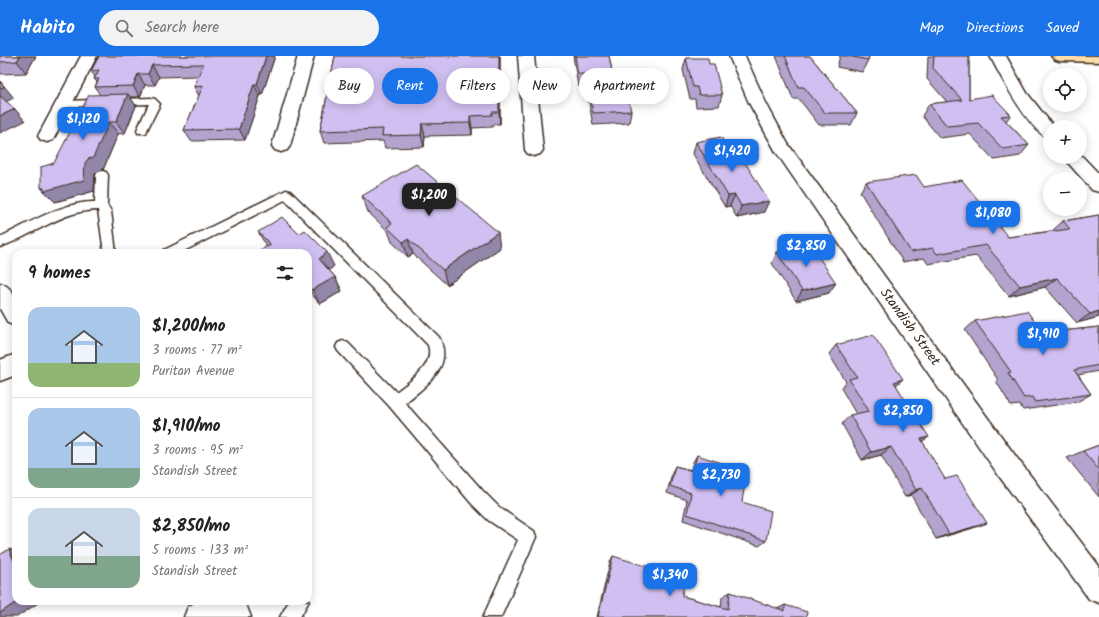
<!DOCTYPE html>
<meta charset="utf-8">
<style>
:root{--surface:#fff;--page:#f2f2f2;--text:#222;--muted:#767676;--line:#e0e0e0;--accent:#1a73e8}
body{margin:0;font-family:Kalam,sans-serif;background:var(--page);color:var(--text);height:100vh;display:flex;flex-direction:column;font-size:15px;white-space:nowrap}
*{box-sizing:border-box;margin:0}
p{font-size:13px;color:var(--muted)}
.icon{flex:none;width:22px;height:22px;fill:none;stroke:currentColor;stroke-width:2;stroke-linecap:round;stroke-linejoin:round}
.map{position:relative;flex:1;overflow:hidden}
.panel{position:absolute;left:12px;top:193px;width:300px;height:356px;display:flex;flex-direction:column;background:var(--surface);border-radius:12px;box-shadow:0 2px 10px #0003}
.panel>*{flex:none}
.top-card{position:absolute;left:324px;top:12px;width:380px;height:36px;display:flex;gap:8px}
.buttons{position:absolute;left:1043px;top:12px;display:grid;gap:8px}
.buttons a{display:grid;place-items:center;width:44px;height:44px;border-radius:50%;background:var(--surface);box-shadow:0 2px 10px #0003;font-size:20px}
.price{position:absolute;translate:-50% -34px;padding:0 9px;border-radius:8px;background:var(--accent);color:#fff;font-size:13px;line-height:26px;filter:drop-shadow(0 1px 2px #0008)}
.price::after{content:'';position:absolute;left:50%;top:24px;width:12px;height:9px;margin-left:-6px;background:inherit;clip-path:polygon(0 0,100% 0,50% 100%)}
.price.active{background:#222;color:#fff}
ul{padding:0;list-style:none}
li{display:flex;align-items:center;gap:12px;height:100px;padding:0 16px}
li+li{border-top:1px solid var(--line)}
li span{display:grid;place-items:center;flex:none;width:112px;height:80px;border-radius:12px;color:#555}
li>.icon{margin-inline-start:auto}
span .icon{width:48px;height:48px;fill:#fffc;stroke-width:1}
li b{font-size:17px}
h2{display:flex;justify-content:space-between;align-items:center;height:48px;padding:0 16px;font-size:17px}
.pill{padding:0 14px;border-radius:18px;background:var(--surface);box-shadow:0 2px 10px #0003;font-size:14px;line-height:36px}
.pill.active{background:var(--accent);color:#fff}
header{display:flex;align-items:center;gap:24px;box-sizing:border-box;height:56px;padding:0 20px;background:var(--accent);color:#fff}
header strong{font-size:19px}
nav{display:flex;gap:22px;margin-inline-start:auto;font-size:14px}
.search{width:280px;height:36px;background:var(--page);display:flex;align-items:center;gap:10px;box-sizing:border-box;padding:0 14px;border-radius:22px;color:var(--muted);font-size:15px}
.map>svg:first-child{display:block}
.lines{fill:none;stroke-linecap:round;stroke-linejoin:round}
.lane-casing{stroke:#3b2a1e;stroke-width:3}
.street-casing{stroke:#3b2a1e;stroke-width:3}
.secondary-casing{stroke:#3b2a1e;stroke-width:3}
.highway-casing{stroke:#3b2a1e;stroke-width:3}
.lane{fill:#fff;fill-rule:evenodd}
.street{fill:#fff;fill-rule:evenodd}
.secondary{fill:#fff;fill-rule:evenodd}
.highway{fill:#fbddab;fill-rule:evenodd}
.wall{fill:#b3a4cf;stroke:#3b2a1e}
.shaded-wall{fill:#9286a9;stroke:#3b2a1e}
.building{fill:#d0bff1;stroke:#3b2a1e}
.labels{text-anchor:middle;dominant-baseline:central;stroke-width:4;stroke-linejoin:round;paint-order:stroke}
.street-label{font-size:14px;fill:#3b2a1e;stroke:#fff}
</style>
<header>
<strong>Habito</strong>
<div class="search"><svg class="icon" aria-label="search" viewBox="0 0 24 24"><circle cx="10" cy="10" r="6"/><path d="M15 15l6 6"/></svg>Search here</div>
<nav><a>Map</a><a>Directions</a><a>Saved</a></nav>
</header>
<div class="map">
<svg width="1099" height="561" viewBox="0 0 1099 561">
<rect width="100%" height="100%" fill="#fff"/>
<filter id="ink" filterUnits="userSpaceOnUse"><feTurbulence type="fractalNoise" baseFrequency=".025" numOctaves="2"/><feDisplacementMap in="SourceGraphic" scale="8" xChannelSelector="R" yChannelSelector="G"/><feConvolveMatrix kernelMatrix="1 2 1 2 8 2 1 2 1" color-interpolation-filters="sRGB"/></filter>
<g filter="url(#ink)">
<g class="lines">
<defs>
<path id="lane" d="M151 42 155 43 160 48 147 74 146 77H138L137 74 149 48 64 51 59 48 64 45Z
M102 115 106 116 108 119 107 149 111 155 116 197H104L98 154C62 154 33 180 0 191V181C28 168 64 145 95 146L96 119 98 116Z
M286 134 290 135 439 281C454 311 427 329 405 347L483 435 500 452 534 475 536 481 501 561H483L518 484 488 464 471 447 390 351 338 295 336 291 338 287 343 285 348 287 396 336C410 325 435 310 428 289L285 144 180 197H163L164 194Z
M308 543 309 545 300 561H280L289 545H308Z"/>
<path id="street" d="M81 0H97L53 84 47 86 41 84 38 80Z
M298 0H314L290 90 287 94 281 96 275 94 272 90Z
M518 0H534L543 94 540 98 534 100 528 98 525 94Z
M729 0H745L766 47 788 88 1017 402 1099 510V547L1089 543 999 420 776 96 749 47Z
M990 0H1006L1027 37 1054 71H1050V83C1030 77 1000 19 990 0Z
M1080 98 1099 118V136L1092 134 1063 101H1080Z
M16 298V319L0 325V304Z
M197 545H234V546L230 556 223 561H184L188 551Z"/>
<path id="secondary" d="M0 227C19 233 16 253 16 270L8 267 0 253Z
M205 545H240L247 551 251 561H216L209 555Z"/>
<path id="highway" d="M1051 0H1099V6L1059 5 1054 3Z"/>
</defs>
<use href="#lane" class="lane-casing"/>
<use href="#street" class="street-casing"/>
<use href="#secondary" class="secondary-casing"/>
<use href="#highway" class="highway-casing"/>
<use href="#lane" class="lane"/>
<use href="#street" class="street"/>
<use href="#secondary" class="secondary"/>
<use href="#highway" class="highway"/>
</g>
<path class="wall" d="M0 0H36L26 17 0 18Z
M99 0H275L262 39 260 40 245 84 191 85 184 74 199 40 194 31 198 20 159 21 155 29H145L140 41H130L136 50 125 77 118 78 103 114 98 115 95 118 94 135 55 146 41 132 100 39 95 31 97 26 94 23 95 21 91 15Z
M335 0H500V68H493V71L472 72V79L425 80 424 91 385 92 383 85 324 87 320 75Z
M573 0H609L616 35 631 55 629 67 593 69 586 30H578Z
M776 0H810L857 57 851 69H819L799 43H793Z
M840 0H869L868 4 862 16 837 11Z
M928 0H969V43L1011 59 1006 65 1029 89 1020 100 994 104 970 78 940 82 922 60 929 48 947 46 927 23Z
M686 2 709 8 722 39 719 50 696 51 695 43H690L683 14Z
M696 86 764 156 737 162 730 150 725 151 693 98Z
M866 126 924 131 1008 181 1052 175 1063 165 1099 159V261L1077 267 1045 231 1009 240 976 200 928 208 924 202 903 206 860 136Z
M362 140 500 192 447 229 413 198 408 201 392 186 388 175 368 156Z
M258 176 299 178 334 210 329 214 335 221 342 235 320 248 308 234V197L267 191Z
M777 196 829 237 796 245 772 207Z
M975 265 1043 277 1099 271V315L1078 319 1091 338 1077 346 1023 354 1020 349 1011 350 996 325 998 324 965 274Z
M836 289 896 329 922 385 973 472 936 483 911 439 905 441 881 399 862 404 842 368 850 359 856 358 841 332 846 326 829 298Z
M1099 389V441L1067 402 1083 395Z
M697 399 742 446 766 485 759 490 683 464 687 444 667 437 672 417 675 410 691 414 693 406Z
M613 500 682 540 721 551 722 541 730 536 777 553 785 549 806 561H597L610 506Z"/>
<path class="shaded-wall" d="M20 0H36L26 17 17 5Z
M266 0H275L262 39 257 28Z
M499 0H500V68L499 56Z
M152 9 159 21 155 29 148 18Z
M138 18 145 29 140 41 133 30Z
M0 25 14 42 5 46 0 41Z
M254 28 260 40 245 84 239 73Z
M128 38 136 50 125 77 116 66Z
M15 53 25 65 0 77V60Z
M470 60 472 72V79L470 67Z
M109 66 118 78 103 114 98 115 95 118 94 135 55 146 41 132 85 107Z
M422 68 425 80 424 91 421 79Z
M735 139 730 150 725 151 728 140Z
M769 145 764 156 737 162 741 150Z
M498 176 500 192 447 229 443 214Z
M408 183 413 198 408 201 403 186Z
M327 196 334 210 326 217 319 203Z
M335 221 342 235 320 248 312 234Z
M1057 222 1045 231 1009 240 1020 230Z
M836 227 829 237 796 245 802 235Z
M1099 255V261L1077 267 1090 258Z
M903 323 893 332 894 326Z
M929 381 918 388 921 383Z
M891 391 881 399 862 404 871 396Z
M922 432 911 439 905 441 916 434Z
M987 467 973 472 936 483 949 478Z
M9 493 16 495V510Z
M18 545H41L17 561H0V557Z"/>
<path class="building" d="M0 0H20L17 5 0 6Z
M99 0H266L257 28H254L239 73 184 74 203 30 194 31 203 8 152 9 148 18H138L133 30 95 31 99 23H94L99 14 91 15Z
M335 0H499V56H492V59L470 60V67L422 68 421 79 382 80 383 73 320 75Z
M575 0H609L616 35H626L631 55 593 57 587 18H578Z
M785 0H810L857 57H825L804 31H798Z
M848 0H869L868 4Z
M934 0H969V43L992 39 1011 59 1001 60 1029 89 1003 93 978 67 947 70 929 48 962 44 933 12Z
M686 2H708L709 8H714L722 39H699L697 31H693Z
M0 26 4 31 0 32Z
M128 38 116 66H109L93 102 88 103 85 107 84 124 44 135V132H41V111L54 107 89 39Z
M0 40 15 53 0 60Z
M721 81 733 102 741 100 769 145 741 150 735 139 728 140 696 86Z
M416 108 498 176 443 214 408 183 403 186 387 171 392 167 362 140Z
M916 119 924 131 962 124 1008 181 1070 173 1063 165 1099 159V255L1090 258 1057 222 1020 230 986 189 937 198 933 192 911 196 866 126Z
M282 161 299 178 305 174 327 196 319 203 335 221 312 234 308 230V197H252L271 189 258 176Z
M810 188 836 227 802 235 777 196Z
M1027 255 1043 277 1099 271V309L1074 314 1091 338 1035 346 1032 341 1024 342 1008 317 1011 316 975 265Z
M873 279 903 323 894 326 929 381 921 383 945 423 957 420 987 467 949 478 922 432 916 434 891 391 871 396 850 359 869 355 849 323 857 321 836 289Z
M1099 389V414L1083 395Z
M697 399 747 415 742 446 771 455 766 485 687 458 691 437 670 430 675 410 693 415Z
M9 493 16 510V545H18L0 557V499Z
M613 500 685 522 682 540 728 553 730 536 785 555V549L807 556 806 561H598Z"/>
</g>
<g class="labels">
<g class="street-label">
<text transform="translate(910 271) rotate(54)">Standish Street</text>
</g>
</g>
</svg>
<div class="buttons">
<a><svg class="icon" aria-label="locate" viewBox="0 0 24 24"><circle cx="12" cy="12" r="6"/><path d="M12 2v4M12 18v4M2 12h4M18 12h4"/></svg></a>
<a>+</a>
<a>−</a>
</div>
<b class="price" style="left:83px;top:85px">$1,120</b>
<b class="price" style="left:732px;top:117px">$1,420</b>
<b class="price active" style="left:429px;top:161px">$1,200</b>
<b class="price" style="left:993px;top:179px">$1,080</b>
<b class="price" style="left:806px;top:212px">$2,850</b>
<b class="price" style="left:1043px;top:300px">$1,910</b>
<b class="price" style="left:903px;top:377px">$2,850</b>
<b class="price" style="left:721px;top:441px">$2,730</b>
<b class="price" style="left:670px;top:541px">$1,340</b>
<div class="top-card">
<a class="pill">Buy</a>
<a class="pill active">Rent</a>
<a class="pill">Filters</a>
<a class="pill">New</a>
<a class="pill">Apartment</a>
</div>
<section class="panel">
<h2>9 homes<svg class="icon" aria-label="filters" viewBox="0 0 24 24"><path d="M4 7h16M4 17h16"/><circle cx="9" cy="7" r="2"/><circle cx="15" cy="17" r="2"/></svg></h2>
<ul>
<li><span style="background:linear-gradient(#a9c7e8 70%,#8fb573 0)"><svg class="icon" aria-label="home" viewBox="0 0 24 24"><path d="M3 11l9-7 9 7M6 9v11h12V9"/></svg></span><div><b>$1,200/mo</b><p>3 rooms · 77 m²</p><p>Puritan Avenue</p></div></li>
<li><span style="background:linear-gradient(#a9c7e8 75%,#7fa58c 0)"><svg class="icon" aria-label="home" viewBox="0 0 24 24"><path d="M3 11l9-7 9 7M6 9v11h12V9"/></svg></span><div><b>$1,910/mo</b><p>3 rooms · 95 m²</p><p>Standish Street</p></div></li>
<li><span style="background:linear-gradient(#c9d6e8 60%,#7fa58c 0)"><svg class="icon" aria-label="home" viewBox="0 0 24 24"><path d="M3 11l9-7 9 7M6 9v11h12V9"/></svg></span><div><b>$2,850/mo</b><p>5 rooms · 133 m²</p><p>Standish Street</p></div></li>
</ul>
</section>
</div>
